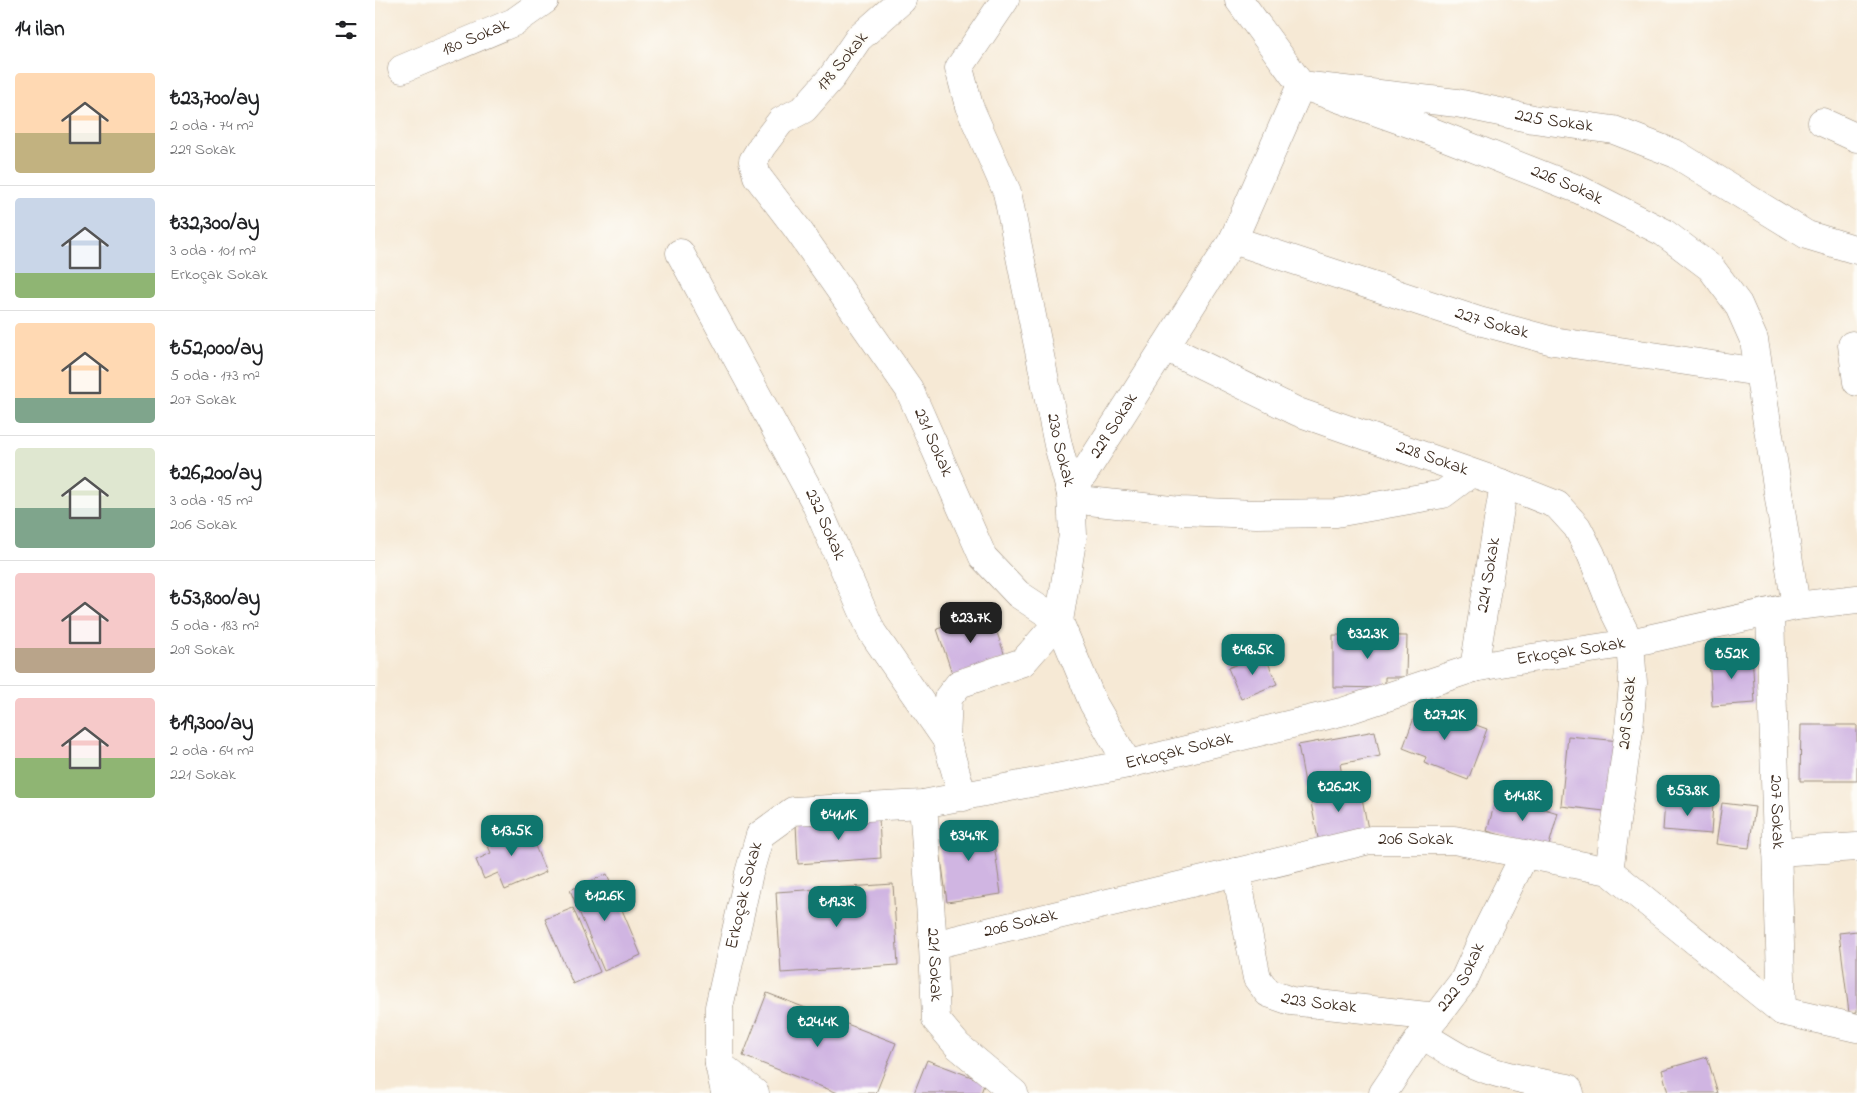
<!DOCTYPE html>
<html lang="tr">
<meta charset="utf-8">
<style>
:root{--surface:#fff;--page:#f2f2f2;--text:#202124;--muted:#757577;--line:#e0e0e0;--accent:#0f766e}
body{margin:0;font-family:"Indie Flower",sans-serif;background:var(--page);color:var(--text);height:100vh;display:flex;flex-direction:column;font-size:19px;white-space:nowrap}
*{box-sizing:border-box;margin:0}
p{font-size:16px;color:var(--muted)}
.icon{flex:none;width:28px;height:28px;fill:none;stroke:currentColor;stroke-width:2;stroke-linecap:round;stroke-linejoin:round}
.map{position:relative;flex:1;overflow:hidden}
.sheet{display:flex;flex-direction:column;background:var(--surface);width:375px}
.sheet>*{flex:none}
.price{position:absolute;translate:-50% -42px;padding:0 11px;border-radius:10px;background:var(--accent);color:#fff;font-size:16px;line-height:32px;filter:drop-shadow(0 1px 2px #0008)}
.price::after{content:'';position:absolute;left:50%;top:30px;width:15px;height:11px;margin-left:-8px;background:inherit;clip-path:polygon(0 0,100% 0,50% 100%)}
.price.selected{background:#222;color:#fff}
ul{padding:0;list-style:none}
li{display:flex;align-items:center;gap:15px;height:125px;padding:0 15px}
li+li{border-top:1px solid var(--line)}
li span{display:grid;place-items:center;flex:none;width:140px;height:100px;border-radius:5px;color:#555}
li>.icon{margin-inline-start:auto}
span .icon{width:60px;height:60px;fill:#fffc;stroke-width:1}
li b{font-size:21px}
h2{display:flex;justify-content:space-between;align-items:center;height:60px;padding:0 15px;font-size:21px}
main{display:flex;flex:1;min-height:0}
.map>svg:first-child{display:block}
.building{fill:#d0b5e2}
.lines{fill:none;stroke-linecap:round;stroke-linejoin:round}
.street-casing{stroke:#988a7a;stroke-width:29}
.street{stroke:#fff;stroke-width:28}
.labels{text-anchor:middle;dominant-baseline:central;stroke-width:4.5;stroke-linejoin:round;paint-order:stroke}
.street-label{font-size:18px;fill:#3b2a1e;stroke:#fdfcf7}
</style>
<main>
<section class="sheet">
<h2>14 ilan<svg class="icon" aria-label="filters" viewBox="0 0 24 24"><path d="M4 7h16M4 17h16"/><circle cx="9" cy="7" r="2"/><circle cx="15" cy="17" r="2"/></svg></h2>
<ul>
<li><span style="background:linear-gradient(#ffd9b3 60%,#c2b280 0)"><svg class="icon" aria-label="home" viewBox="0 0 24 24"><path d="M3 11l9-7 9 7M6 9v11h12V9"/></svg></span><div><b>₺23,700/ay</b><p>2 oda · 74 m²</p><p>229 Sokak</p></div></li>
<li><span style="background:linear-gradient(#c9d6e8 75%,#8fb573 0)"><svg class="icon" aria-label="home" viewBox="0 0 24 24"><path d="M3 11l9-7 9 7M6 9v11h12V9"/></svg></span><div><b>₺32,300/ay</b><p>3 oda · 101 m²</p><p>Erkoçak Sokak</p></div></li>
<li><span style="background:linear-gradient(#ffd9b3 75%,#7fa58c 0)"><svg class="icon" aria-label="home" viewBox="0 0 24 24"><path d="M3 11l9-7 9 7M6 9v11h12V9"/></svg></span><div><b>₺52,000/ay</b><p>5 oda · 173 m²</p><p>207 Sokak</p></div></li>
<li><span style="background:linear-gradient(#dfe7d0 60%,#7fa58c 0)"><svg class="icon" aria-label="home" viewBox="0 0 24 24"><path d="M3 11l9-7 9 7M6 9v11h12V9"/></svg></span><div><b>₺26,200/ay</b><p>3 oda · 95 m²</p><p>206 Sokak</p></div></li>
<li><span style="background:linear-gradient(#f6c9c9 75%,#b9a48a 0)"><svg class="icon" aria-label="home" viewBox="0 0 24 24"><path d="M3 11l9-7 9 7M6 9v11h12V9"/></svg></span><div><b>₺53,800/ay</b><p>5 oda · 183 m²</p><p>209 Sokak</p></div></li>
<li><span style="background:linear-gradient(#f6c9c9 60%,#8fb573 0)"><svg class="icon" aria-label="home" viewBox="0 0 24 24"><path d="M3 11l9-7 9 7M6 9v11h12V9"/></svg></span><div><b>₺19,300/ay</b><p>2 oda · 64 m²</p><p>221 Sokak</p></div></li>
</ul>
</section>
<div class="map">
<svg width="1482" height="1093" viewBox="0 0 1482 1093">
<rect width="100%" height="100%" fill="#fdfcf7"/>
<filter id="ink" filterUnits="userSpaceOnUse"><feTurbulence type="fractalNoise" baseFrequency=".02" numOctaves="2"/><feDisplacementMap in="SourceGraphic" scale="10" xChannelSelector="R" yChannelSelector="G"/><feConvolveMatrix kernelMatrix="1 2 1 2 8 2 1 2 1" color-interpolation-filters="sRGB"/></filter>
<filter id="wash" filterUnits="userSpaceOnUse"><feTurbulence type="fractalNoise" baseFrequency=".0096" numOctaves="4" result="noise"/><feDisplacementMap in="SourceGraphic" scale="20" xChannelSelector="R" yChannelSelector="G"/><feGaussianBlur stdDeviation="1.12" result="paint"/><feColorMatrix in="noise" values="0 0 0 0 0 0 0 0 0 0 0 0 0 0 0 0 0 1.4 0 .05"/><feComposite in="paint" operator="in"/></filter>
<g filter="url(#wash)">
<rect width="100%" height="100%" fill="#f6e9d5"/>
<g id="blocks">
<path class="building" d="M615 612 631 659 578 676 562 629Z
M958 635 1032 636 1031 677H1010V688L958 687Z
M889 653 902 684 866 699 853 668Z
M1377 653 1380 703 1337 706 1334 656Z
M1044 704 1112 729 1093 780 1049 763 1051 757 1028 748Z
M1426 725H1482V781H1425Z
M1000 731 1005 756 965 764 968 781 931 788 923 745Z
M1193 736 1245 741 1238 812 1186 806Z
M984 783 994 834 944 843 934 793Z
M1122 795 1183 813 1173 849 1112 831Z
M1290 801 1338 804 1336 834 1288 830Z
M1347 803 1380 807 1374 848 1341 844Z
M504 818 506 858 423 864 421 824Z
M150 822 171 872 130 890 123 873 109 879 101 860 116 853 110 839Z
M616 822 626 894 572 902 562 829Z
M232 874 266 955 229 971 195 890Z
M518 884 523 965 406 973 401 892Z
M198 908 225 972 198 984 170 919Z
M1482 931V1012L1474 1013 1464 933Z
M392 993 521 1043 501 1093H463L368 1056Z
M1332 1057 1343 1093H1293L1287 1070Z
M552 1060 610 1082 606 1093H539Z"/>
</g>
</g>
<g filter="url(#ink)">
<use href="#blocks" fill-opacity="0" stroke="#988a7a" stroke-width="1"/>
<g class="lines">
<defs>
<g id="street">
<path id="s1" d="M527 0 483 39 457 77 429 109 406 121 387 146 378 161 382 176 421 227 534 389 608 557 643 594 684 621 718 703 753 764"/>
<path id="s2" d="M630 0 584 68 594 106 632 192 683 445 696 494 714 501 805 511 881 514 961 513 1068 494 1096 473"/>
<path id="s3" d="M864 0 926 85 1082 103 1158 119 1239 130 1301 154 1432 235 1482 250"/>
<path id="s4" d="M27 69 139 22 170 0"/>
<path id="s5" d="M926 85 1045 127 1205 190 1288 232 1336 268 1363 304 1379 340 1421 606"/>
<path d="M1447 122 1482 138"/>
<path id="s6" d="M858 240 1104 321 1178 341 1384 372"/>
<path id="s7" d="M305 253 439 500 497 632 571 739 588 797"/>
<path d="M1477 345 1482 382"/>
<path id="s8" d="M790 347 923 412 1129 484 1182 505 1202 527 1216 554 1239 611 1255 643 1258 683 1254 730 1234 871"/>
<path id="s9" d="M1395 613 1407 1011"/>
<path id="s10" d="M1099 668 1129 484"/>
<path id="s11" d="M571 739 573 698 584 684 648 662 684 621 698 535 696 494 858 240 926 85"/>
<path id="s12" d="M548 804 558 945 561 1020 583 1046 639 1093"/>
<path d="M1402 852 1482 847"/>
<path id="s13" d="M861 872 882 978 893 993 916 1001 1061 1017"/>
<path id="s14" d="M558 945 995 840H1079L1234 871 1407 1011 1482 1028"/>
<path d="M1047 1035C1069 1048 1089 1062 1113 1070 1139 1079 1166 1083 1193 1088L1195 1093"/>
<path d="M344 1064 380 1093"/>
<path id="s15" d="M350 1093 344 1064V1007L374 873 385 835 418 811 548 804 753 764 970 711 1099 668 1131 662 1255 643 1421 606 1482 599"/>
<path id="s16" d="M1008 1093 1047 1035 1089 980 1108 938 1150 854"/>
</g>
</defs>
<use href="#street" class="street-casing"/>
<use href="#street" class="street"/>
</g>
</g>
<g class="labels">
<g class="street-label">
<text stroke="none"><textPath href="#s4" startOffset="80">180 Sokak</textPath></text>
<text transform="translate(468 62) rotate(-51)">178 Sokak</text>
<text stroke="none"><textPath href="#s3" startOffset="361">225 Sokak</textPath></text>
<text stroke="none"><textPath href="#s5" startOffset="284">226 Sokak</textPath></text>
<text stroke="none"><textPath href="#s6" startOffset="272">227 Sokak</textPath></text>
<text stroke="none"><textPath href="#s11" startOffset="390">229 Sokak</textPath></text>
<text stroke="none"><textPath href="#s1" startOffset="558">231 Sokak</textPath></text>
<text stroke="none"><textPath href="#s2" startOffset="479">230 Sokak</textPath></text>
<text stroke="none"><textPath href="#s8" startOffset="290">228 Sokak</textPath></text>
<text stroke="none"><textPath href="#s7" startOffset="308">232 Sokak</textPath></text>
<text stroke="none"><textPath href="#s10" startOffset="94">224 Sokak</textPath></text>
<text stroke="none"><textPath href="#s15" startOffset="1101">Erkoçak Sokak</textPath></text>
<text transform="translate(1253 713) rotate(-85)">209 Sokak</text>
<text stroke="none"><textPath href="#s15" startOffset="696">Erkoçak Sokak</textPath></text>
<text stroke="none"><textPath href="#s9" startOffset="199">207 Sokak</textPath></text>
<text stroke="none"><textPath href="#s14" startOffset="495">206 Sokak</textPath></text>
<text stroke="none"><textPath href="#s15" startOffset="201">Erkoçak Sokak</textPath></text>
<text stroke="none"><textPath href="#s14" startOffset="90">206 Sokak</textPath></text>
<text stroke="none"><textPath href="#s12" startOffset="161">221 Sokak</textPath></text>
<text stroke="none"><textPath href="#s16" startOffset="140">222 Sokak</textPath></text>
<text stroke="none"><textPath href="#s13" startOffset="179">223 Sokak</textPath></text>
</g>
</g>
</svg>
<b class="price selected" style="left:596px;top:644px">₺23.7K</b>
<b class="price" style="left:993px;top:660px">₺32.3K</b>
<b class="price" style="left:878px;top:676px">₺48.5K</b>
<b class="price" style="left:1357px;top:680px">₺52K</b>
<b class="price" style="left:1070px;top:741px">₺27.2K</b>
<b class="price" style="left:964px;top:813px">₺26.2K</b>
<b class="price" style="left:1313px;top:817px">₺53.8K</b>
<b class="price" style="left:1148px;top:822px">₺14.8K</b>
<b class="price" style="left:464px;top:841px">₺41.1K</b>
<b class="price" style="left:137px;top:857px">₺13.5K</b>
<b class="price" style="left:594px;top:862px">₺34.9K</b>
<b class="price" style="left:230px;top:922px">₺12.6K</b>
<b class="price" style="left:462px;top:928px">₺19.3K</b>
<b class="price" style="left:443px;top:1048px">₺24.4K</b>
</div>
</main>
